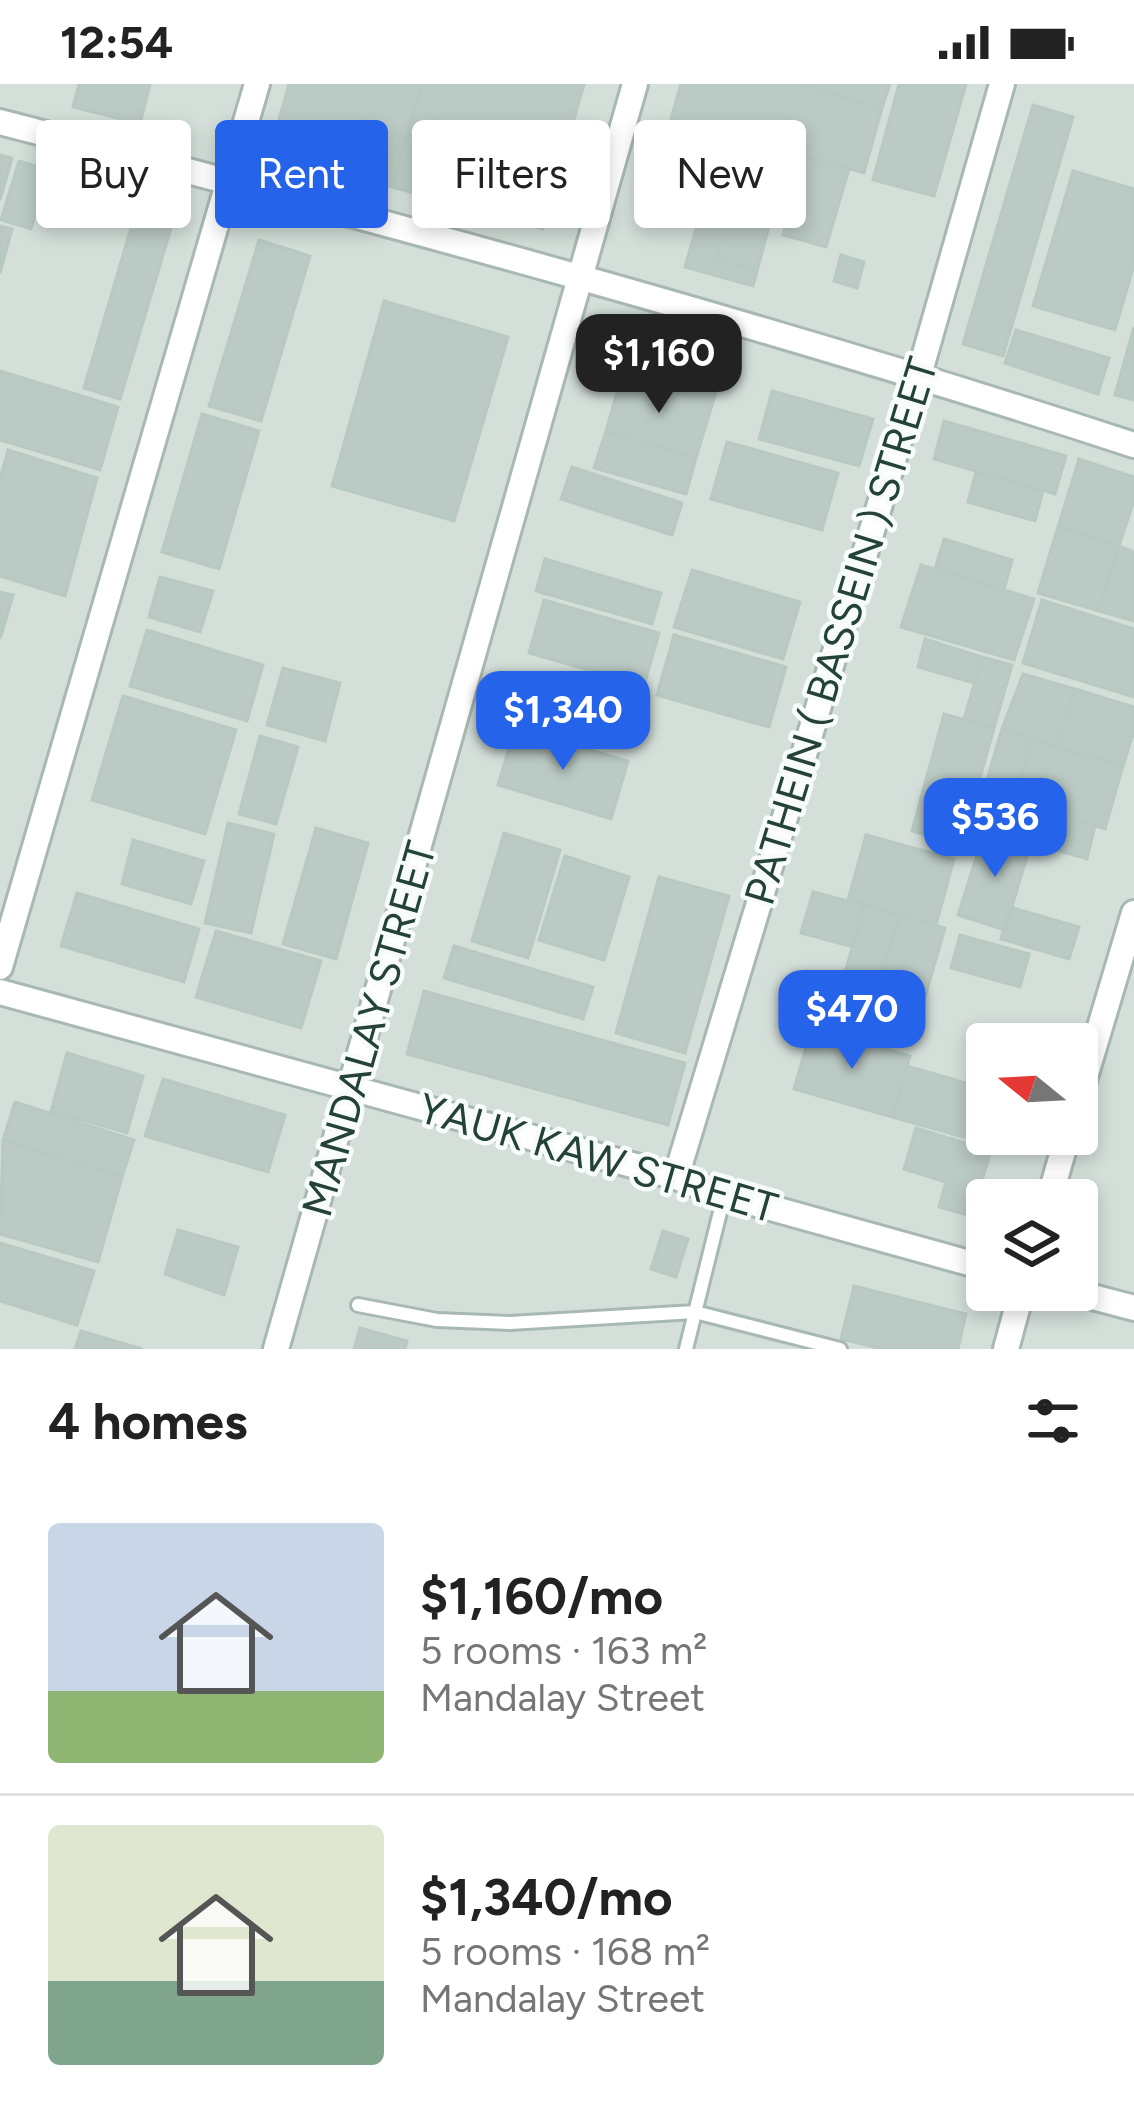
<!DOCTYPE html>
<meta charset="utf-8">
<style>
:root{--surface:#fff;--page:#f6f6f6;--text:#222;--muted:#767676;--line:#e0e0e0;--accent:#2563eb}
body{margin:0;font-family:Figtree,sans-serif;background:var(--page);color:var(--text);height:100vh;display:flex;flex-direction:column;font-size:45px;white-space:nowrap}
*{box-sizing:border-box;margin:0}
p{font-size:39px;color:var(--muted)}
.icon{flex:none;width:66px;height:66px;fill:none;stroke:currentColor;stroke-width:2;stroke-linecap:round;stroke-linejoin:round}
.map{position:relative;height:1265px;overflow:hidden}
.panel{display:flex;flex-direction:column;background:var(--surface);flex:1}
.panel>*{flex:none}
.banner{position:absolute;left:36px;top:36px;width:1062px;height:108px;display:flex;gap:24px}
.needle{width:78px;rotate:288deg}
.tools{position:absolute;left:966px;top:939px;display:grid;gap:24px}
.tools a{display:grid;place-items:center;width:132px;height:132px;border-radius:12px;background:var(--surface);box-shadow:0 6px 18px #0003;font-size:60px}
.price{position:absolute;translate:-50% -102px;padding:0 27px;border-radius:24px;background:var(--accent);color:#fff;font-size:39px;line-height:78px;filter:drop-shadow(0 3px 6px #0008)}
.price::after{content:'';position:absolute;left:50%;top:72px;width:36px;height:27px;margin-left:-18px;background:inherit;clip-path:polygon(0 0,100% 0,50% 100%)}
.price.on{background:#222;color:#fff}
ul{padding:0;list-style:none}
li{display:flex;align-items:center;gap:36px;height:300px;padding:0 48px}
li+li{border-top:3px solid var(--line)}
li span{display:grid;place-items:center;flex:none;width:336px;height:240px;border-radius:12px;color:#555}
li>.icon{margin-inline-start:auto}
span .icon{width:144px;height:144px;fill:#fffc;stroke-width:1}
li b{font-size:51px}
h2{display:flex;justify-content:space-between;align-items:center;height:144px;padding:0 48px;font-size:51px}
.pill{padding:0 42px;border-radius:12px;background:var(--surface);box-shadow:0 6px 18px #0003;font-size:42px;line-height:108px}
.pill.on{background:var(--accent);color:#fff}
.status{display:flex;justify-content:space-between;align-items:center;height:84px;padding:0 60px;background:var(--surface);direction:ltr}
.status svg{height:33px;fill:currentColor}
.map>svg:first-child{display:block}
.built{fill:#d4dfda;fill-rule:evenodd}
.building{fill:#bbcac4;stroke:#b8c9c2;stroke-width:3}
.lines{fill:none;stroke-linecap:round;stroke-linejoin:round}
.lane-casing{stroke:#a8b8b2;stroke-width:18}
.street-casing{stroke:#a8b8b2;stroke-width:30}
.lane{stroke:#fff;stroke-width:12}
.street{stroke:#fff;stroke-width:24}
.labels{text-anchor:middle;dominant-baseline:central;stroke-width:9;stroke-linejoin:round;paint-order:stroke}
.street-label{font-size:42px;fill:#24423a;stroke:#f7fbf9}
</style>
<div class="status"><b>12:54</b><svg viewBox="0 0 49 12"><path d="M0 12V9h3v3zM5 12V6h3v6zM10 12V3h3v9zM15 12V0h3v12zM26 1h20v11H26zM47 4h2v5h-2z"/></svg></div>
<div class="map">
<svg width="1134" height="1265" viewBox="0 0 1134 1265">
<rect width="100%" height="100%" fill="#e6efeb"/>
<path class="built" d="M0 0H1134V1265H0ZM987 960H1077V1050H987ZM987 1116H1077V1206H987Z"/>
<path class="building" d="M79 0H150L140 40 73 23Z
M289 0H422L392 103 270 68Z
M422 0H584L543 145 392 103Z
M681 0H797L882 24 864 89 671 35Z
M797 0H890L882 24Z
M899 0H966L934 112 873 96Z
M1033 21 1073 33 1003 272 963 260Z
M747 56 789 68 757 187 716 175Z
M0 71 12 74 0 116Z
M805 72 849 85 826 163 783 151Z
M19 77 49 86 31 145 1 136Z
M1073 87 1134 105V181L1115 246 1033 222Z
M704 117 730 125 716 175 757 187 753 202 685 183Z
M138 120 175 131 120 315 84 304Z
M0 142 12 145 0 189Z
M259 156 310 172 261 337 209 322Z
M841 171 864 178 857 204 834 197Z
M384 217 508 253 454 437 332 402Z
M1134 243V316L1115 311Z
M1016 246 1109 274 1098 310 1005 279Z
M633 257 723 285 713 318 622 291Z
M0 287 118 323 100 386 0 356Z
M622 291 713 318 696 374 606 347Z
M772 307 873 335 859 382 759 355Z
M202 330 259 347 219 485 162 468Z
M944 337 1066 372 1055 410 934 375Z
M606 347 696 374 686 410 594 384Z
M727 358 838 389 822 446 711 415Z
M8 366 97 394 65 512 0 492V395Z
M1079 375 1134 393V416L1119 462 1058 443Z
M572 383 682 419 672 451 561 415Z
M976 388 1043 407 1035 437 968 418Z
M1058 443 1119 462 1099 527 1038 509Z
M944 455 1012 476 1004 506 935 485Z
M1119 462 1134 468V537L1099 527Z
M545 475 661 509 652 540 536 507Z
M921 481 1034 515 1014 576 901 543Z
M692 486 800 518 783 575 674 543Z
M160 493 213 507 200 548 149 533Z
M0 508 13 511 0 555Z
M544 516 659 549 644 602 529 569Z
M1042 516 1134 545V613L1023 579Z
M147 546 263 581 247 637 130 602Z
M674 551 786 583 769 643 657 611Z
M925 555 982 573 974 599 918 583Z
M982 573 1012 581 994 644 964 635Z
M283 584 340 599 325 657 267 641Z
M1023 590 1075 605 1057 662 1002 645Z
M558 591 631 613 616 664 542 642Z
M1075 605 1134 623V647L1123 682 1057 662Z
M123 612 236 646 205 750 92 716Z
M944 630 994 644 961 761 912 747Z
M515 644 628 677 611 735 498 701Z
M1002 645 1032 654 1013 718 983 709Z
M260 652 298 663 276 740 239 730Z
M1031 657 1123 682 1105 745 1013 718Z
M995 712 1095 742 1087 775 985 746Z
M228 739 274 750 251 849 205 839Z
M316 744 368 759 336 875 283 860Z
M985 746 1031 759 1005 846 958 831Z
M504 749 560 766 528 874 472 857Z
M866 751 954 775 936 841 848 816Z
M133 756 204 777 191 820 122 800Z
M565 772 629 793 604 876 539 856Z
M659 793 729 812 685 969 616 949Z
M813 808 864 821 853 863 801 849Z
M77 809 199 845 184 898 61 862Z
M864 821 900 831 876 909 842 899Z
M1010 823 1079 843 1069 875 1001 855Z
M900 831 945 844 911 961 865 948Z
M216 847 321 877 301 944 196 913Z
M960 851 1029 870 1020 903 951 884Z
M454 862 593 903 583 935 444 894Z
M805 889 876 910 865 948 793 928Z
M424 907 685 979 668 1041 407 970Z
M812 943 910 972 892 1033 794 1005Z
M67 969 143 992 127 1049 51 1027Z
M907 982 987 1005 985 1059 892 1033Z
M163 995 285 1031 268 1088 145 1052Z
M15 1018 134 1056 122 1093 3 1056Z
M916 1044 991 1067 971 1132 939 1123 946 1098 904 1085Z
M3 1056 122 1093 98 1178 0 1150Z
M178 1146 238 1163 224 1211 165 1190Z
M663 1147 688 1155 676 1193 651 1185Z
M0 1159 94 1187 77 1241 0 1217Z
M854 1202 966 1230 958 1265H882L841 1255Z
M360 1244 407 1257 405 1265H354Z
M81 1247 142 1265H75Z"/>
<g class="lines">
<defs>
<path id="lane" d="M358 1221 437 1236 510 1239 695 1228 840 1265
M686 1265 724 1112"/>
<path id="street" d="M0 38C380 136 761 239 1134 361
M0 883 257 0
M0 908 676 1093 724 1111 987 1184
M1077 1020 1134 829
M676 1093 919 291 1002 0
M1049 1116 1068 1050
M1066 1206 1134 1224
M276 1265 635 0
M1006 1265 1022 1206"/>
</defs>
<use href="#lane" class="lane-casing"/>
<use href="#street" class="street-casing"/>
<use href="#lane" class="lane"/>
<use href="#street" class="street"/>
</g>
<g class="labels">
<g class="street-label">
<text transform="translate(841 547) rotate(-73)">PATHEIN ( BASSEIN ) STREET</text>
<text transform="translate(369 945) rotate(-74)">MANDALAY STREET</text>
<text transform="translate(598 1074) rotate(16)">YAUK KAW STREET</text>
</g>
</g>
</svg>
<div class="tools">
<a><svg class="needle" viewBox="-14 -14 28 28"><path d="M0-13l5 13h-10z" fill="#e53935"/><path d="M0 13l5-13h-10z" fill="#767676"/></svg></a>
<a><svg class="icon" aria-label="layers" viewBox="0 0 24 24"><path d="M12 4l9 5-9 5-9-5zM3 14l9 5 9-5"/></svg></a>
</div>
<b class="price on" style="left:659px;top:332px">$1,160</b>
<b class="price" style="left:563px;top:689px">$1,340</b>
<b class="price" style="left:995px;top:796px">$536</b>
<b class="price" style="left:852px;top:988px">$470</b>
<div class="banner">
<a class="pill">Buy</a>
<a class="pill on">Rent</a>
<a class="pill">Filters</a>
<a class="pill">New</a>
</div>
</div>
<section class="panel">
<h2>4 homes<svg class="icon" aria-label="filters" viewBox="0 0 24 24"><path d="M4 7h16M4 17h16"/><circle cx="9" cy="7" r="2"/><circle cx="15" cy="17" r="2"/></svg></h2>
<ul>
<li><span style="background:linear-gradient(#c9d6e8 70%,#8fb573 0)"><svg class="icon" aria-label="home" viewBox="0 0 24 24"><path d="M3 11l9-7 9 7M6 9v11h12V9"/></svg></span><div><b>$1,160/mo</b><p>5 rooms · 163 m²</p><p>Mandalay Street</p></div></li>
<li><span style="background:linear-gradient(#dfe7d0 65%,#7fa58c 0)"><svg class="icon" aria-label="home" viewBox="0 0 24 24"><path d="M3 11l9-7 9 7M6 9v11h12V9"/></svg></span><div><b>$1,340/mo</b><p>5 rooms · 168 m²</p><p>Mandalay Street</p></div></li>
</ul>
</section>
